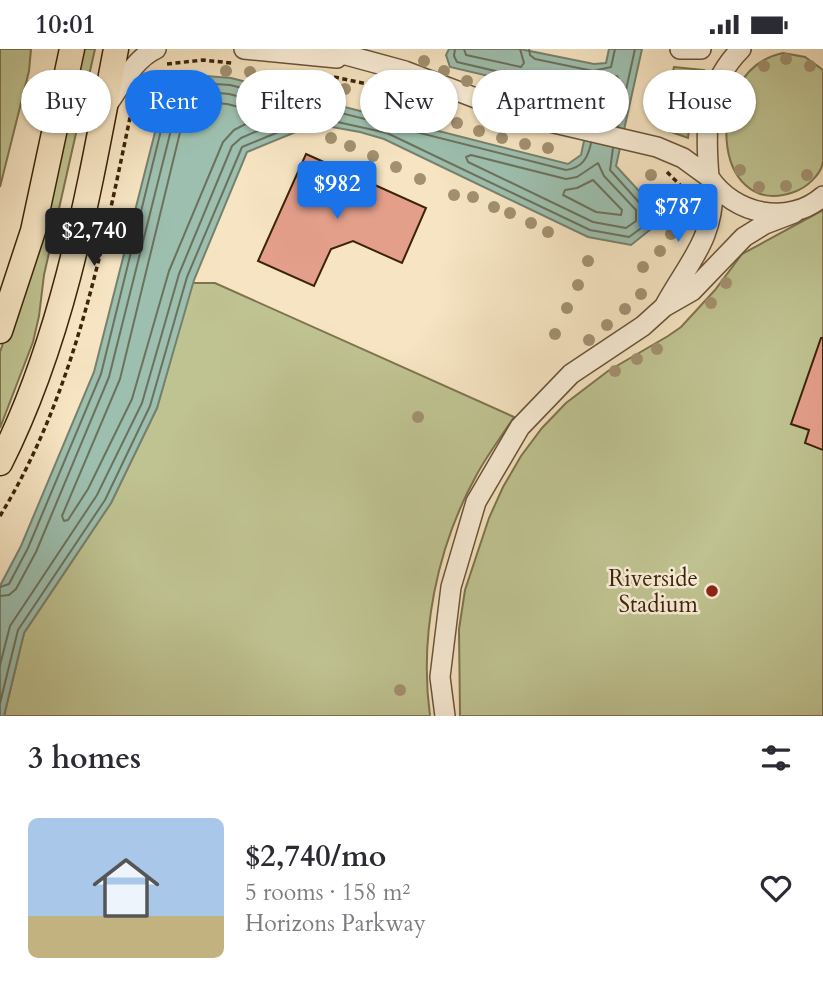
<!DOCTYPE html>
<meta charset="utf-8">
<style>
:root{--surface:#fff;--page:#f7f7f7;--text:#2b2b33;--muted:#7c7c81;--line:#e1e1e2;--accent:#1a73e8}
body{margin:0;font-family:Cardo,serif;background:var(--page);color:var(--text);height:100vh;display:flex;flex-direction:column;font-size:26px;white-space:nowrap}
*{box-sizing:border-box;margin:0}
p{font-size:23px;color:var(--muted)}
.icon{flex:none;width:38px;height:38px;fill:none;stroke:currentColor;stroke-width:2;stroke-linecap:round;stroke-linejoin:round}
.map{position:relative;height:667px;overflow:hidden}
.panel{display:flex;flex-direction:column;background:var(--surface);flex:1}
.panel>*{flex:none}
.guide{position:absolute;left:21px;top:21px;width:782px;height:63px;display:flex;gap:14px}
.price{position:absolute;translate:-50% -60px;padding:0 16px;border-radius:7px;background:var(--accent);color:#fff;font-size:23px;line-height:46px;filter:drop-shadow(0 2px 4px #0008)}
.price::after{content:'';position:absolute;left:50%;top:42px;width:21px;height:16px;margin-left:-10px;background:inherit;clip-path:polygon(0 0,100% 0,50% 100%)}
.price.active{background:#222;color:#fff}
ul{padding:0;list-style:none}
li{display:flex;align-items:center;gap:21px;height:175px;padding:0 28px}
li+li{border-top:2px solid var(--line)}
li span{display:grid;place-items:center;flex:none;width:196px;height:140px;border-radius:10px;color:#555}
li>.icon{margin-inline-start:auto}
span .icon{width:84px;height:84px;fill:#fffc;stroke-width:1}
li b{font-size:30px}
h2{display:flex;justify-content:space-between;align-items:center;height:84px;padding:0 28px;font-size:30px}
.chip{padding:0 24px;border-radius:32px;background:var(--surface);box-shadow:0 2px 5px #0004;font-size:24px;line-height:63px}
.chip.active{background:var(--accent);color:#fff}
.status{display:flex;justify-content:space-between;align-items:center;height:49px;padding:0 35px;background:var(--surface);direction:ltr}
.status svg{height:19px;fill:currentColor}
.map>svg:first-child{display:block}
.green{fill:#bfc391;stroke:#7e734e;stroke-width:2}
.water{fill:#9dbfaf;stroke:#76816d;stroke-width:2}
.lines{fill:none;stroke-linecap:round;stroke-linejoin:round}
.shore{stroke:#6c715c;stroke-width:2}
.building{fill:#e49f8b;stroke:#3c230a;stroke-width:2}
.minor-casing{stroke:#6a5338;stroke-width:22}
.major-casing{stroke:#3c230a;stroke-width:27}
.path{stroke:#3c230a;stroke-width:3.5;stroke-dasharray:5 3.5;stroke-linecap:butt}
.minor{stroke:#f9edd7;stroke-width:19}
.major{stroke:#f6e4c2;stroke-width:24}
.tree{fill:#a29070}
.poi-dot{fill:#8f2418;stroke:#f9edd7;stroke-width:2.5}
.labels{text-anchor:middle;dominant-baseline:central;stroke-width:5;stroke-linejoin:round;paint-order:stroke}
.poi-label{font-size:23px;fill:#3c230a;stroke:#f9edd7;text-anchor:end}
</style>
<div class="status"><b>10:01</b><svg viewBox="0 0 49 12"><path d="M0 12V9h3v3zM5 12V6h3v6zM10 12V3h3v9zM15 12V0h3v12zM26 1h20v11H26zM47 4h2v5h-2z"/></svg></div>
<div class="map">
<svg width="823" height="667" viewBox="0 0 823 667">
<rect width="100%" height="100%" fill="#f6e4c2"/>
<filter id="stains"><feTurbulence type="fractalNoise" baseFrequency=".00286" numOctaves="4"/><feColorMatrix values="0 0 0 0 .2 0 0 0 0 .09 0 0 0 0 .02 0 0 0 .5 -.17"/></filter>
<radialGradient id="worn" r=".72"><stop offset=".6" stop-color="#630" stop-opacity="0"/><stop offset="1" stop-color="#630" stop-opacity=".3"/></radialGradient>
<path class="green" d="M0 0H31L29 22 0 138Z
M81 0H95L44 226 39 267 33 293 0 379V303L28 222Z
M783 4 805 8 823 21C823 43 823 65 823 86 823 95 823 105 823 113 821 126 806 139 794 143 711 173 701 21 783 4Z
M674 18 704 21 692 55 688 89 660 79Z
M823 161V667H460L459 580 465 541 489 469 503 438 521 407 542 379 566 354 608 322 668 287 681 278 715 241 742 205Z
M192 234H215L514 368C502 387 487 406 476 427 437 498 419 586 430 667H4L24 584 111 454 157 359Z"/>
<path class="water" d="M449 0H520L594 15 606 14 609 0H642L616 117 652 156 651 180 631 196 588 188 384 90 360 83 315 75 247 103 194 231 157 359 111 454 24 584 4 667H0V537L21 497 94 323 166 40 181 25 231 29 568 115 581 106 591 59 587 50 450 18 446 6Z"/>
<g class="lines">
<path class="shore" d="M455 0 454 7 457 13 590 44 598 57 595 72
M464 0 466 6 521 18 524 14 520 0
M529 0 530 6 535 10 593 22 611 18 615 0
M617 27 619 31 613 56 609 59 593 33 596 31Z
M192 52 227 55 259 63 261 67 234 81 223 93 169 222 132 350 88 440 68 471 64 472 62 467 120 330 184 67 188 55Z
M618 77 635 0
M471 106 566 130 577 128 598 114 604 127 636 161V172L626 179 593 173 468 113 466 108Z
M593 131 622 161 621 166 596 163 563 146 565 141 577 139Z
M0 538 9 535 28 499 101 325 166 61 172 44 183 33 230 36 566 121C582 119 588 109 591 94
M0 547 9 546 16 540 36 503 109 328 179 49 188 41 229 45 292 61V67L241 89 232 97 179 225 142 354 97 446 10 577 0 616
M0 654 18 581 105 451 150 357 187 228 242 98 315 68 387 84 590 181 629 188 644 177 645 160 610 121 613 99"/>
</g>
<path class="building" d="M306 105 426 159 402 214 353 192 331 200 314 237 258 212Z
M821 289H823V401L805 394 809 381 791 375Z"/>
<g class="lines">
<defs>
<path id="minor" d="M244 0 337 9
M324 0 405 22 520 66 657 98 683 109 709 128
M680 0H701
M741 0C704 37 705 80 709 128 734 166 789 177 823 147
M107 56C120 38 135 9 156 0
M664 258C689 212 715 190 713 134
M445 667 440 628 451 538 476 453 520 378 571 325 643 277 664 258 692 242 744 188 765 175 794 164"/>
<path id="major" d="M0 282 33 182 72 0
M0 414C65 285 89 141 116 0"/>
</defs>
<use href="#minor" class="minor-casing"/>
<use href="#major" class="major-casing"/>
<path class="path" d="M167 15 203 11 232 14
M334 28 401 42
M667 123 684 140 689 158V176
M0 467C75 344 103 198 132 59L140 42"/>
<use href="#minor" class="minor"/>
<use href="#major" class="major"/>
</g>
<g class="tree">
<circle cx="786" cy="10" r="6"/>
<circle cx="424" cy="12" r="6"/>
<circle cx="764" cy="17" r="6"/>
<circle cx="810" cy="17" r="6"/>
<circle cx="226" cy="22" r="6"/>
<circle cx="444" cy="22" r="6"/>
<circle cx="250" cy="23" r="6"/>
<circle cx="271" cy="28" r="6"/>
<circle cx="467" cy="32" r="6"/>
<circle cx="296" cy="33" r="6"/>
<circle cx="322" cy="37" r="6"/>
<circle cx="345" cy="40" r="6"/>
<circle cx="488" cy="41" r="6"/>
<circle cx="368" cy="44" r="6"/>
<circle cx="390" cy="49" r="6"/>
<circle cx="510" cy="49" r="6"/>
<circle cx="533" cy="54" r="6"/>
<circle cx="413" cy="56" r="6"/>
<circle cx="558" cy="59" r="6"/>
<circle cx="435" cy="63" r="6"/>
<circle cx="457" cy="74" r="6"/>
<circle cx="479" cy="82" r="6"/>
<circle cx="331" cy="89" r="6"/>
<circle cx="502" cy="89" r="6"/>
<circle cx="525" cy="95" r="6"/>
<circle cx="350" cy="97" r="6"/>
<circle cx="548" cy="99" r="6"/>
<circle cx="373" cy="107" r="6"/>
<circle cx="396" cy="118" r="6"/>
<circle cx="740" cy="121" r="6"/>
<circle cx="651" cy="126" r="6"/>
<circle cx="807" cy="126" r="6"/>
<circle cx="420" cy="130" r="6"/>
<circle cx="786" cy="137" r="6"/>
<circle cx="759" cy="138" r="6"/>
<circle cx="669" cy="142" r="6"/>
<circle cx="454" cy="146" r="6"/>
<circle cx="473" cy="148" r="6"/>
<circle cx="494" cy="158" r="6"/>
<circle cx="510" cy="164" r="6"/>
<circle cx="677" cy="164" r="6"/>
<circle cx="531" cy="174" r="6"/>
<circle cx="548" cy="183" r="6"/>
<circle cx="671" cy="185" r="6"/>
<circle cx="660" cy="202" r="6"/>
<circle cx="588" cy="212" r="6"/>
<circle cx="643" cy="218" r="6"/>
<circle cx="726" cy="234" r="6"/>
<circle cx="578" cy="236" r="6"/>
<circle cx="641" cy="245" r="6"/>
<circle cx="711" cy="254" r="6"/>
<circle cx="567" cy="259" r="6"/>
<circle cx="625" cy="260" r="6"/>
<circle cx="607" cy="276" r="6"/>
<circle cx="555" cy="285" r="6"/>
<circle cx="589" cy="291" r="6"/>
<circle cx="657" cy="300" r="6"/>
<circle cx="637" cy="310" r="6"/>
<circle cx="615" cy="322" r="6"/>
<circle cx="418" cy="368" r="6"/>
<circle cx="400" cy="641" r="6"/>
</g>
<circle class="poi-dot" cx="712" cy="542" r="7"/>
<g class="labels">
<g class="poi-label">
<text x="698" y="529">Riverside<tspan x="698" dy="26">Stadium</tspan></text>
</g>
</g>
<rect width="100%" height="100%" filter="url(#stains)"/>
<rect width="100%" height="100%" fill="url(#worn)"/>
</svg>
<b class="price" style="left:337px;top:172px">$982</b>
<b class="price" style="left:678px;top:195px">$787</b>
<b class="price active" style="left:94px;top:219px">$2,740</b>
<div class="guide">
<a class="chip">Buy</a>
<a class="chip active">Rent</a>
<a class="chip">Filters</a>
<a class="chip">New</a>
<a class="chip">Apartment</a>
<a class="chip">House</a>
</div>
</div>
<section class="panel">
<h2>3 homes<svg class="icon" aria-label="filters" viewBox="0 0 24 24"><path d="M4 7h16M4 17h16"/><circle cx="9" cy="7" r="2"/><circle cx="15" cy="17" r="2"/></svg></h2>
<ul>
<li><span style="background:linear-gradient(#a9c7e8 70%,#c2b280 0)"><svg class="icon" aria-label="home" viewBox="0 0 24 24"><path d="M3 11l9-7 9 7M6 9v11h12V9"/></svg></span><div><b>$2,740/mo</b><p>5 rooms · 158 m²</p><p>Horizons Parkway</p></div><svg class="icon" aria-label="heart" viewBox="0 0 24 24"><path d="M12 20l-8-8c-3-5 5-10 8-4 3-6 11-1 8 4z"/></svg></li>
</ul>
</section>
